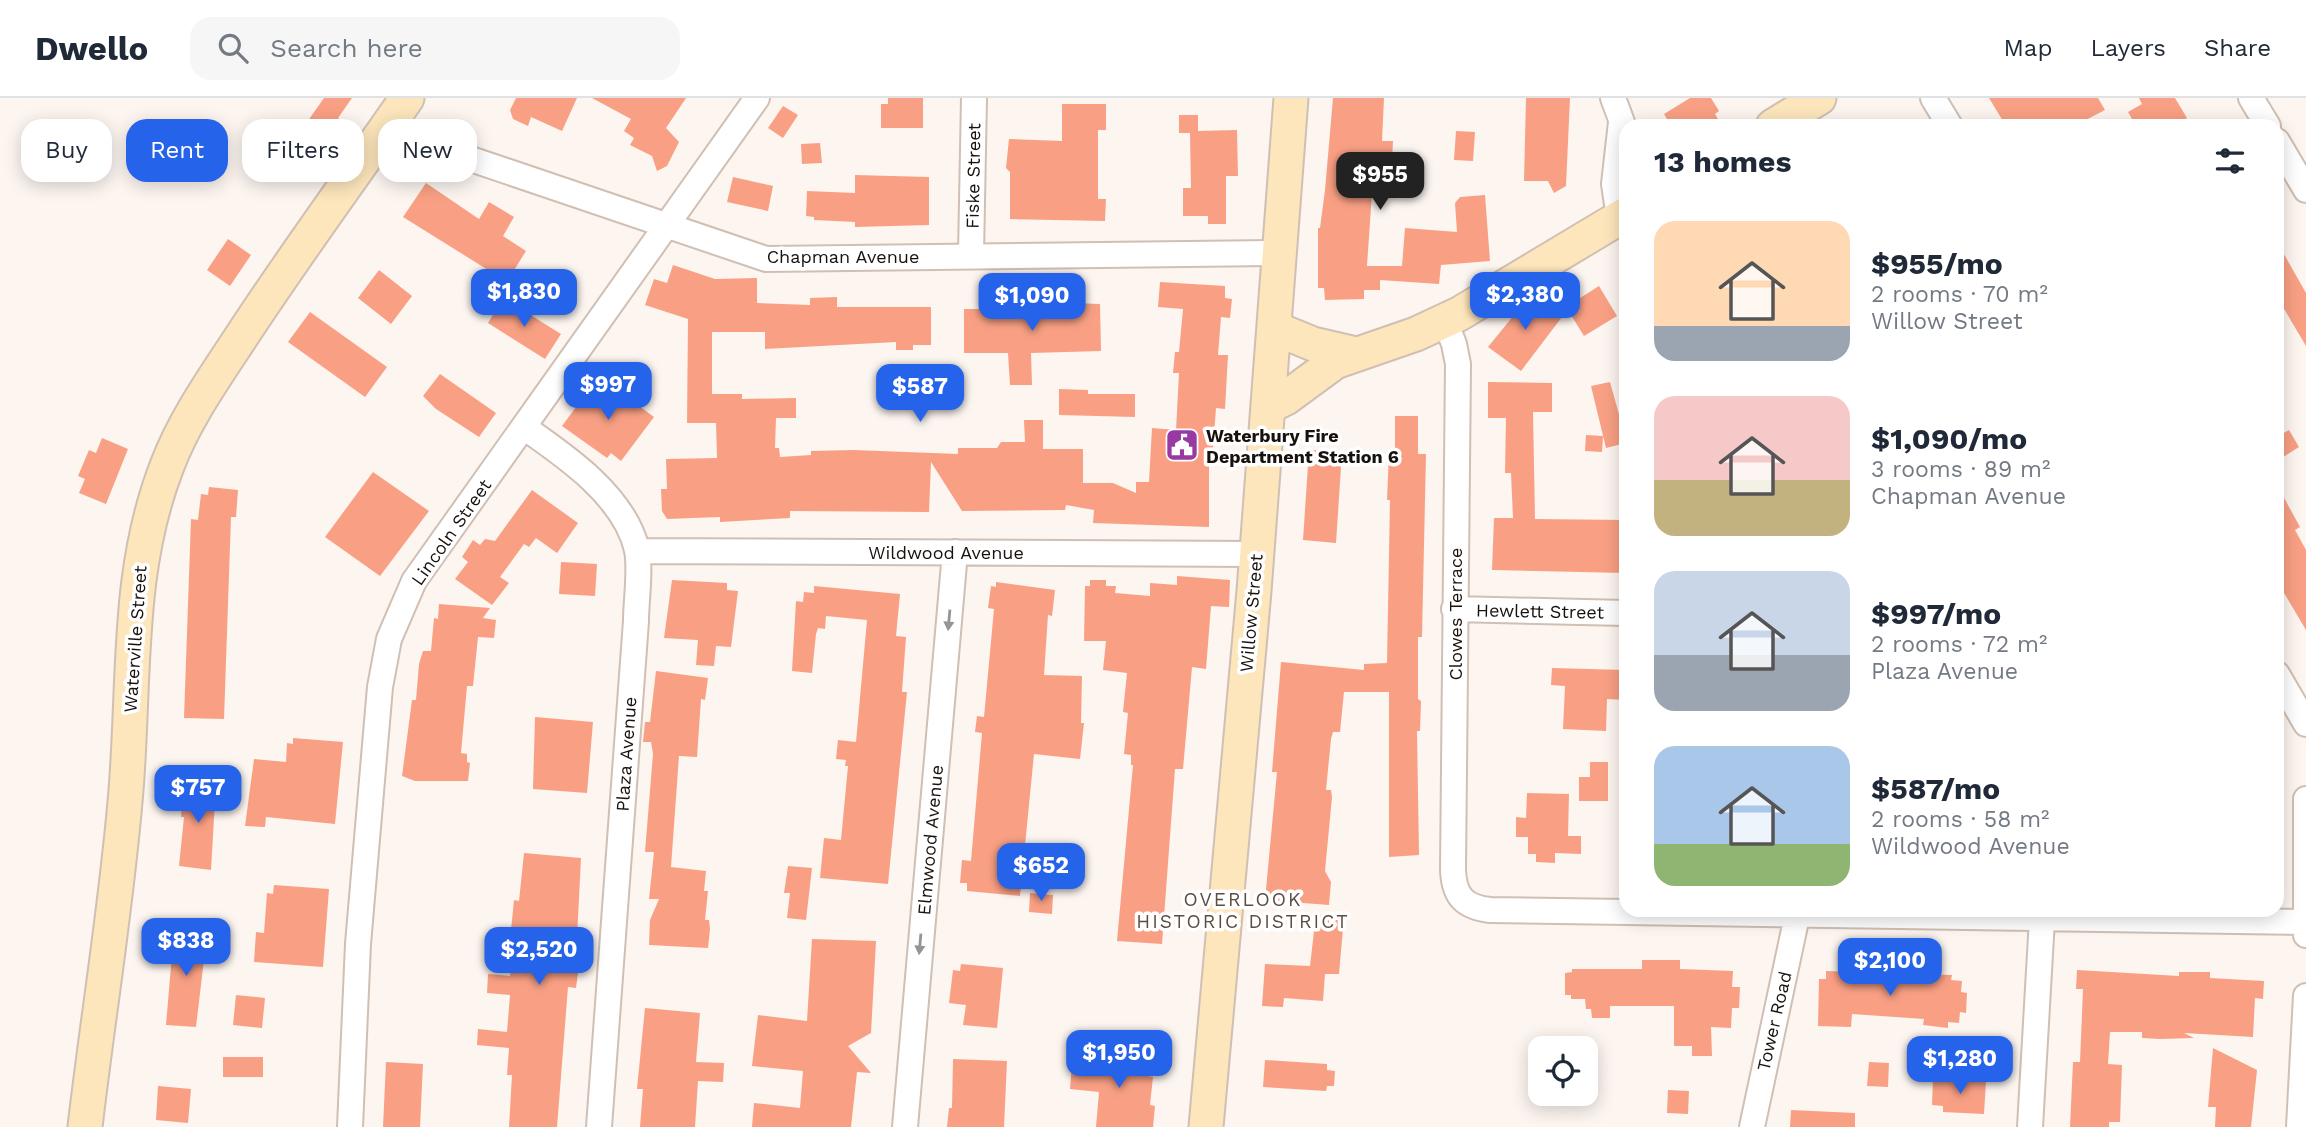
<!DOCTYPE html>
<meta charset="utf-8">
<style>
:root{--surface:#fff;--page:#f6f6f7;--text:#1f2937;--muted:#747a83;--line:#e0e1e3;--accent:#2563eb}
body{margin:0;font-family:"Work Sans",sans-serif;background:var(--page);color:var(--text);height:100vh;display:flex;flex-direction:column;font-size:26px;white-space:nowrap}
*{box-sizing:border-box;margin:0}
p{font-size:23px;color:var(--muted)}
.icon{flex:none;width:38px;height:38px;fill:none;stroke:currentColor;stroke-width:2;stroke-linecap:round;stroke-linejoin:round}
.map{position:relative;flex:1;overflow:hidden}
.side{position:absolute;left:1619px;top:21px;width:665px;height:798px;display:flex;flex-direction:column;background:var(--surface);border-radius:21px;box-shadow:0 4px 18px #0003}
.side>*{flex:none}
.banner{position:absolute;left:21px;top:21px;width:665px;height:63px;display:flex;gap:14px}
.buttons{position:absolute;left:1528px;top:938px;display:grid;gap:14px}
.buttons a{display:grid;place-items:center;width:70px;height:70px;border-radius:14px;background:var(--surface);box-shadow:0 4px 18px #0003;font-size:35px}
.price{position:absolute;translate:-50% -60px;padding:0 16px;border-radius:14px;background:var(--accent);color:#fff;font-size:23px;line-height:46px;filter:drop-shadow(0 2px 4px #0008)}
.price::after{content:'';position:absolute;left:50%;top:42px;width:21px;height:16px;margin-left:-10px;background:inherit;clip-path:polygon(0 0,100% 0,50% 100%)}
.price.on{background:#222;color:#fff}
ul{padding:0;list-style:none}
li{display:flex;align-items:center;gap:21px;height:175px;padding:0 35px}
li span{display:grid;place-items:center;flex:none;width:196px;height:140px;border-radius:21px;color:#555}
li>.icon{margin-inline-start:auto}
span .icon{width:84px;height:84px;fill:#fffc;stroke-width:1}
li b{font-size:30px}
h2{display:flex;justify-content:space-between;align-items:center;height:84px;padding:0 35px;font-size:30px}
.tag{padding:0 24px;border-radius:21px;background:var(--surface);box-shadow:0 4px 18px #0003;font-size:24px;line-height:63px}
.tag.on{background:var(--accent);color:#fff}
header{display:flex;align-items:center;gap:42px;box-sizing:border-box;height:98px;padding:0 35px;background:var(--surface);border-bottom:2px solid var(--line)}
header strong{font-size:33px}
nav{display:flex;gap:38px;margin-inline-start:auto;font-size:24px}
.search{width:490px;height:63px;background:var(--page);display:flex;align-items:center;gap:18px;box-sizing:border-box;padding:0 24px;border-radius:21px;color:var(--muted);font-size:26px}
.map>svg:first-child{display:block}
.building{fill:#f9a084}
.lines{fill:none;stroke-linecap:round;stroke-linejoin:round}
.street-casing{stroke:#d0bfb3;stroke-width:28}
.secondary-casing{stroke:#d0bfb3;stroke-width:37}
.street{stroke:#fff;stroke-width:24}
.secondary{stroke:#fde6bc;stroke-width:33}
.oneway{fill:#979493}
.labels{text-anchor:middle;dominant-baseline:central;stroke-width:7;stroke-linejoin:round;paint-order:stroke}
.street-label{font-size:18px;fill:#18120e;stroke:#fff}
.poi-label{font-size:18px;font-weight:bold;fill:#18120e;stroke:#fff;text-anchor:start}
.neighbourhood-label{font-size:19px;letter-spacing:2px;fill:#5b4d42;stroke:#fff}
</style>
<header>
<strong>Dwello</strong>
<div class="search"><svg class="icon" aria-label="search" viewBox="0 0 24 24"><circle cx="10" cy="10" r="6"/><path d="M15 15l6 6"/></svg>Search here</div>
<nav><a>Map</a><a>Layers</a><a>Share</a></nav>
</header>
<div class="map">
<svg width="2306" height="1029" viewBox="0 0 2306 1029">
<rect width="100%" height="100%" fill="#fcf5f0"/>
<path class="building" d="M324 0H352L338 20 351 29 326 66 301 48 307 39 300 34Z
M516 0H577L562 33 531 19 528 28 513 21 510 12Z
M592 0H686L666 30 679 44 667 68 657 73 652 58 630 47 634 40 624 33 631 21Z
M888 0H923V30H881V6H888Z
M1333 0H1384L1382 43H1393L1391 81 1373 80 1367 168H1402L1405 130 1457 134 1455 105 1460 99 1485 97 1490 163 1441 167 1439 186 1380 182V192H1364V201L1325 202 1324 190H1318V130H1320L1325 92Z
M1526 0H1570L1566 88 1554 95 1548 83H1524Z
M1690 0H1711L1719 13 1715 16 1718 21 1706 28H1671L1664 16Z
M1989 0H2098L2105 12 2074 28H2006Z
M2139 0H2175L2187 20 2174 28H2136L2128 14 2142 6Z
M1062 6H1106V32H1098V101H1106L1105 123 1010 121V74L1006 70 1009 41 1062 43Z
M783 8 798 17 783 40 768 30Z
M1179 17H1198V33L1237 32 1238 78H1226V126H1208V118H1183V90H1191L1190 35H1179Z
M1456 33 1475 34 1473 63 1454 62Z
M820 45 822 65 802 66 801 46Z
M855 77 929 79V127L855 129V124L814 122V119L806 118 807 93 855 95Z
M733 79 773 88 768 113 727 104Z
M426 85 479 121 489 104 514 119 503 138 526 153 501 193 483 181 488 172 403 119Z
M228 141 251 157 230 188 207 172Z
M2277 144 2306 195V248L2277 199Z
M673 167 715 181 757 180V205L810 207V200L837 199V209H931V247H913V252H896V244L765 251V234H712V296H742V301L796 300V320H776L775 350H779L780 359 811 357V353L854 352 958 356V350H997L1001 344H1025L1024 322H1043V351H1083V385H1113L1136 395V384H1149L1152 330 1176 332 1179 275H1173L1175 254H1179L1183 211 1158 209 1160 184 1225 188V200L1232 201 1230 220 1221 219 1218 257H1228L1225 311 1216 310 1212 364H1209V429L1093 425 1094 412 1066 407 1065 412 962 413 931 364 929 414 790 413V420L720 424V419L667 421 662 413 661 391H667L666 361 717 360 716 325H687L688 221 645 207 654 181 667 185Z
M379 172 412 198 391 226 358 200Z
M1599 188 1617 218 1584 238 1566 209Z
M1532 195 1562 219 1521 273 1488 249Z
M503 200 561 236 545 261 488 225Z
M1048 204 1100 206 1101 253 1031 255 1032 287H1010L1008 255H964V211H1017L1027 205Z
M310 214 387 269 365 299 288 244Z
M440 276 496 315 479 339 436 311 423 298Z
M596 282 622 301 623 296 654 319 621 363 611 355 607 360 562 328Z
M1488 284 1552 285V314H1533L1535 421 1626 422V475L1492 472 1494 420H1513L1511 375H1505L1506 320H1488Z
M1610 284 1620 320 1626 319V345L1606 350 1591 288Z
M1059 291 1088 292V296H1135V319L1059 317Z
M1395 318H1418V356H1426L1422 539H1418V601L1421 603 1420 633H1417L1419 757 1389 759V594H1344L1340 634H1333L1331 641 1326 692H1331L1332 699 1325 773 1331 784 1329 807 1265 802 1277 674H1272L1281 564 1364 572V566L1387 565 1390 402H1387L1389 355H1395Z
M2289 332 2299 349 2277 363V339Z
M1586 337 1603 338 1602 354 1585 353Z
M102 340 128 351 106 406 79 395 85 381 78 378 89 352 96 355Z
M1309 352 1342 354 1336 445 1303 442Z
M373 374 429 413 380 478 325 439Z
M2277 387 2300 429 2295 432 2306 452V532L2277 483Z
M209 389 238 392 236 419H231L224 621 184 620 191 421 198 422 201 396 208 397Z
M532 392 578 425 557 455 536 440 529 449 524 446 500 479 509 485 492 507 455 481 468 464 462 459 473 442 480 447 485 441 495 443Z
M561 464 597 466 595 498 559 496Z
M1177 478 1230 482 1229 509 1211 508 1206 571 1192 569 1183 671H1175L1162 846 1117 843 1133 667H1131V657L1124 656 1128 615 1123 614 1127 575 1103 572 1106 543H1084L1085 488H1090V482H1106V488H1116L1115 495 1150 498V485L1177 487Z
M672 482 727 485V492L738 493 731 549 716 548 714 568 696 567 698 542 664 540Z
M996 484 1055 492 1052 518 1048 517 1044 577 1082 578 1081 625H1084L1080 661 1034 656 1020 798 967 793V785H960L962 762 971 763 982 635 975 634 977 618 984 619 994 511 988 510 991 488 996 489Z
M814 488 900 496 896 538 906 539 902 594H907L888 786 820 780 824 740 841 742 848 668H845L846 662 836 661 838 642 856 644 867 522 826 518 825 531 818 530 816 536 812 575 792 573 796 503 803 504 804 494 814 495Z
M439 506 490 510 483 520 496 522 494 540 478 539 473 588H467L461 655 467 656V664L470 665 468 683H415L402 678 412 602H416L419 566 423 553H431L434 520 438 521Z
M1552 570 1626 572V602L1607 601 1606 633 1563 631 1565 588 1551 587Z
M656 573 708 580 705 602 701 601 697 659 679 658 671 769 706 773 704 793H708L705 822H709L710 831 708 850 649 847 650 822 659 801H649L654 754H645L653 656 651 644H643L645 624H650Z
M535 619 593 624 587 695 533 691Z
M293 640 343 644 335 726 266 719 265 729 245 728 254 661 286 664 287 645 293 646Z
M1590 664H1608V703H1579V679H1590Z
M184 684 216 686 211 772 179 768 184 719H181Z
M1527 695 1569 696 1568 738H1581V756L1555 755V765L1536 764V756H1528V739H1516V719L1526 720Z
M524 755 581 760 576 859 580 860 576 890 568 889 557 1029H509L512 977H507L509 950 477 947 478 931 507 934 510 897 487 895 488 876 510 878 517 832H511L514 802 519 803Z
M788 768 812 770 806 822 787 820 790 795H784Z
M274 787 329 791 323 869 254 864 256 834 264 835 267 795 273 796Z
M1030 795 1053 797 1052 816 1029 814Z
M1316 816 1344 819 1339 876H1325L1323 903 1284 900 1283 909 1262 908 1265 866 1310 868Z
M174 833 207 836 196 929 166 927Z
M812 841 876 843 871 935 848 948 871 975 857 974 851 1029H752L754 1005 800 1010 803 973 752 968 758 917 807 923Z
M1642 862H1680V871L1733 873 1732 889H1740L1739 910H1732L1731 930 1711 929 1712 958H1692V948H1674V908H1610V920H1592L1591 911H1586L1585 901H1571V897H1565V875L1572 874V871H1642Z
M961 866 1003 870 997 930 963 927 966 907 949 905 953 872 960 873Z
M2077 872 2179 878V874H2210V880L2264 883 2263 901 2255 900 2253 939 2184 935 2194 940 2160 941 2142 940V934H2110L2108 966 2122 967 2120 1024H2109V1029H2070L2073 964H2080L2083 891H2076Z
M1826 873 1952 877 1951 882 1962 883 1961 894 1967 895 1966 915 1960 914 1959 925 1948 924V930L1923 927 1924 921 1852 916 1851 929 1818 928 1819 881H1826Z
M236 897 265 900 262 930 233 927Z
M645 910 700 915 696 964 724 965 723 984 698 983 695 1029H640L643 991H637Z
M2213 950 2257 972 2251 1029H2215L2216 1009H2208Z
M1114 955 1150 959 1148 978 1153 979 1150 1007 1155 1008 1153 1029H1096L1099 994 1070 991 1072 965 1113 966Z
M223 959H263V979H223Z
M953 961 1007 963 1004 1029H947L949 1010H952Z
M1265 962 1327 966V972L1335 973 1334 988H1327L1326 993 1263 989Z
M386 964 423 966 420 1029H383Z
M1869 964 1889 965 1888 989 1867 988Z
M1933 980 1986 983 1984 1016 1943 1014V1008L1932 1007Z
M158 988 191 991 188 1025 156 1022Z
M1668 992 1689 993 1688 1016 1667 1015Z
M1791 1012 1855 1015V1029H1790Z"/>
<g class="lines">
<defs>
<path id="street" d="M1613 0 1626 35
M1933 0 1950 28
M2251 0 2268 28
M385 32 766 161 1280 155
M2277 43 2306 92
M1619 120 1614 86 1621 24
M971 156 974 0
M1445 223 1454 246 1458 266 1453 772C1454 798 1464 809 1490 812L2306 824
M525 330C567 359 625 399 637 452 641 473 636 501 636 523L599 1029
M637 453 1256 456
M1454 511 1626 515
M2277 576 2306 626
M2306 701V837
M350 1029 358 846 380 589 389 541 414 483 757 0
M905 1029 955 454
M1752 1029 1797 818
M2030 1029 2042 821
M2299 1029 2306 898"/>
<path id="secondary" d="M1773 28 1819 0
M1274 230 1313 246 1356 256
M1268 309 1286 300 1335 264 1416 236 1459 216 1626 116
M85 1029C98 917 117 805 126 692 135 581 126 473 167 368 185 320 217 276 245 233 297 154 353 78 407 0
M1206 1029 1254 493 1291 0"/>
</defs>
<use href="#street" class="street-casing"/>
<use href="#secondary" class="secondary-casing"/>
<use href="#street" class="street"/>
<use href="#secondary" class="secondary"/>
</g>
<defs><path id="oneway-solid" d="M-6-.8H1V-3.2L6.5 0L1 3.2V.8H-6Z" transform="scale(1.75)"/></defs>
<g class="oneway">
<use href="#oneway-solid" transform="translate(949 522) rotate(95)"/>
<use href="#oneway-solid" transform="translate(920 846) rotate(95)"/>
</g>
<defs>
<symbol id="civic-square" viewBox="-11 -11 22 22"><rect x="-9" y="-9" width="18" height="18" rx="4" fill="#993aa3" stroke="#fff"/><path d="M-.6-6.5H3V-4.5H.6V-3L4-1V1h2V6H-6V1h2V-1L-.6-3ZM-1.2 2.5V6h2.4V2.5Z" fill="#fff"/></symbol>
</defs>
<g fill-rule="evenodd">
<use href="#civic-square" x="1163" y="328" width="38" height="38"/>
</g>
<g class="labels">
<g class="street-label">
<text transform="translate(973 78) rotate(-89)">Fiske Street</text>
<text x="843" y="158">Chapman Avenue</text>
<text transform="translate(451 434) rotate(-55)">Lincoln Street</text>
<text x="946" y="454">Wildwood Avenue</text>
<text transform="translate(1540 513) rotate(1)">Hewlett Street</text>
<text transform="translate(1251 515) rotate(-85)">Willow Street</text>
<text transform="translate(1455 516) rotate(-90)">Clowes Terrace</text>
<text transform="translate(135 541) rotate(-86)">Waterville Street</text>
<text transform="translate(626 656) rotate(-86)">Plaza Avenue</text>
<text transform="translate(930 742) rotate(-85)">Elmwood Avenue</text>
<text transform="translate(1774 923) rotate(-77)">Tower Road</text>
</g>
<g class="poi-label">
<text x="1206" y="337">Waterbury Fire<tspan x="1206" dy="21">Department Station 6</tspan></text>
</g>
<g class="neighbourhood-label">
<text x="1243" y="801">OVERLOOK<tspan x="1243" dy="22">HISTORIC DISTRICT</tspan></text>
</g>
</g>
</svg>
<div class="buttons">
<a><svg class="icon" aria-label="locate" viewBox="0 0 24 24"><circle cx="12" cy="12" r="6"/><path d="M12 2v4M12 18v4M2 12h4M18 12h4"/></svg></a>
</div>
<b class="price on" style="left:1380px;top:114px">$955</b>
<b class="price" style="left:524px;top:231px">$1,830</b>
<b class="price" style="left:1525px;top:234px">$2,380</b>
<b class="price" style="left:1032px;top:235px">$1,090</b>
<b class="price" style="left:608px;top:324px">$997</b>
<b class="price" style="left:920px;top:326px">$587</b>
<b class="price" style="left:198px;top:727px">$757</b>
<b class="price" style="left:1041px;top:805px">$652</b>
<b class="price" style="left:186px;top:880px">$838</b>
<b class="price" style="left:539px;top:889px">$2,520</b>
<b class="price" style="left:1890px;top:900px">$2,100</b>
<b class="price" style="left:1119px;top:992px">$1,950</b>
<b class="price" style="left:1960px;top:998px">$1,280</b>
<div class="banner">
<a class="tag">Buy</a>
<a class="tag on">Rent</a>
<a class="tag">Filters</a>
<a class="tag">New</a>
</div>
<section class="side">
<h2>13 homes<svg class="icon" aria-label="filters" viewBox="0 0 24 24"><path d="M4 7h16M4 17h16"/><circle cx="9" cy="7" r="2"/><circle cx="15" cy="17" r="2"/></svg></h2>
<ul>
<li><span style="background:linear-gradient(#ffd9b3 75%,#9aa5b1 0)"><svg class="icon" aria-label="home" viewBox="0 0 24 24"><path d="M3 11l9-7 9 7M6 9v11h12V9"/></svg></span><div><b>$955/mo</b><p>2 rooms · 70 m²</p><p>Willow Street</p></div></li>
<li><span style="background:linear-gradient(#f6c9c9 60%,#c2b280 0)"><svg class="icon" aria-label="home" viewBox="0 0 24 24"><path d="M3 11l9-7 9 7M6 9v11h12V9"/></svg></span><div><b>$1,090/mo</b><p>3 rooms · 89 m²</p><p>Chapman Avenue</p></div></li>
<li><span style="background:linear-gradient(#c9d6e8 60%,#9aa5b1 0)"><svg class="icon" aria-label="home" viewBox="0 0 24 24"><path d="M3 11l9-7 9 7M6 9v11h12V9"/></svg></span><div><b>$997/mo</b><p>2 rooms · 72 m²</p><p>Plaza Avenue</p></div></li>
<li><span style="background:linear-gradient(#a9c7e8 70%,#8fb573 0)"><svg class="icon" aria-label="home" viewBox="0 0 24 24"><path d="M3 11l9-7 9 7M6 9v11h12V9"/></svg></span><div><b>$587/mo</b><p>2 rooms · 58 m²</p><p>Wildwood Avenue</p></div></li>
</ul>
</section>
</div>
